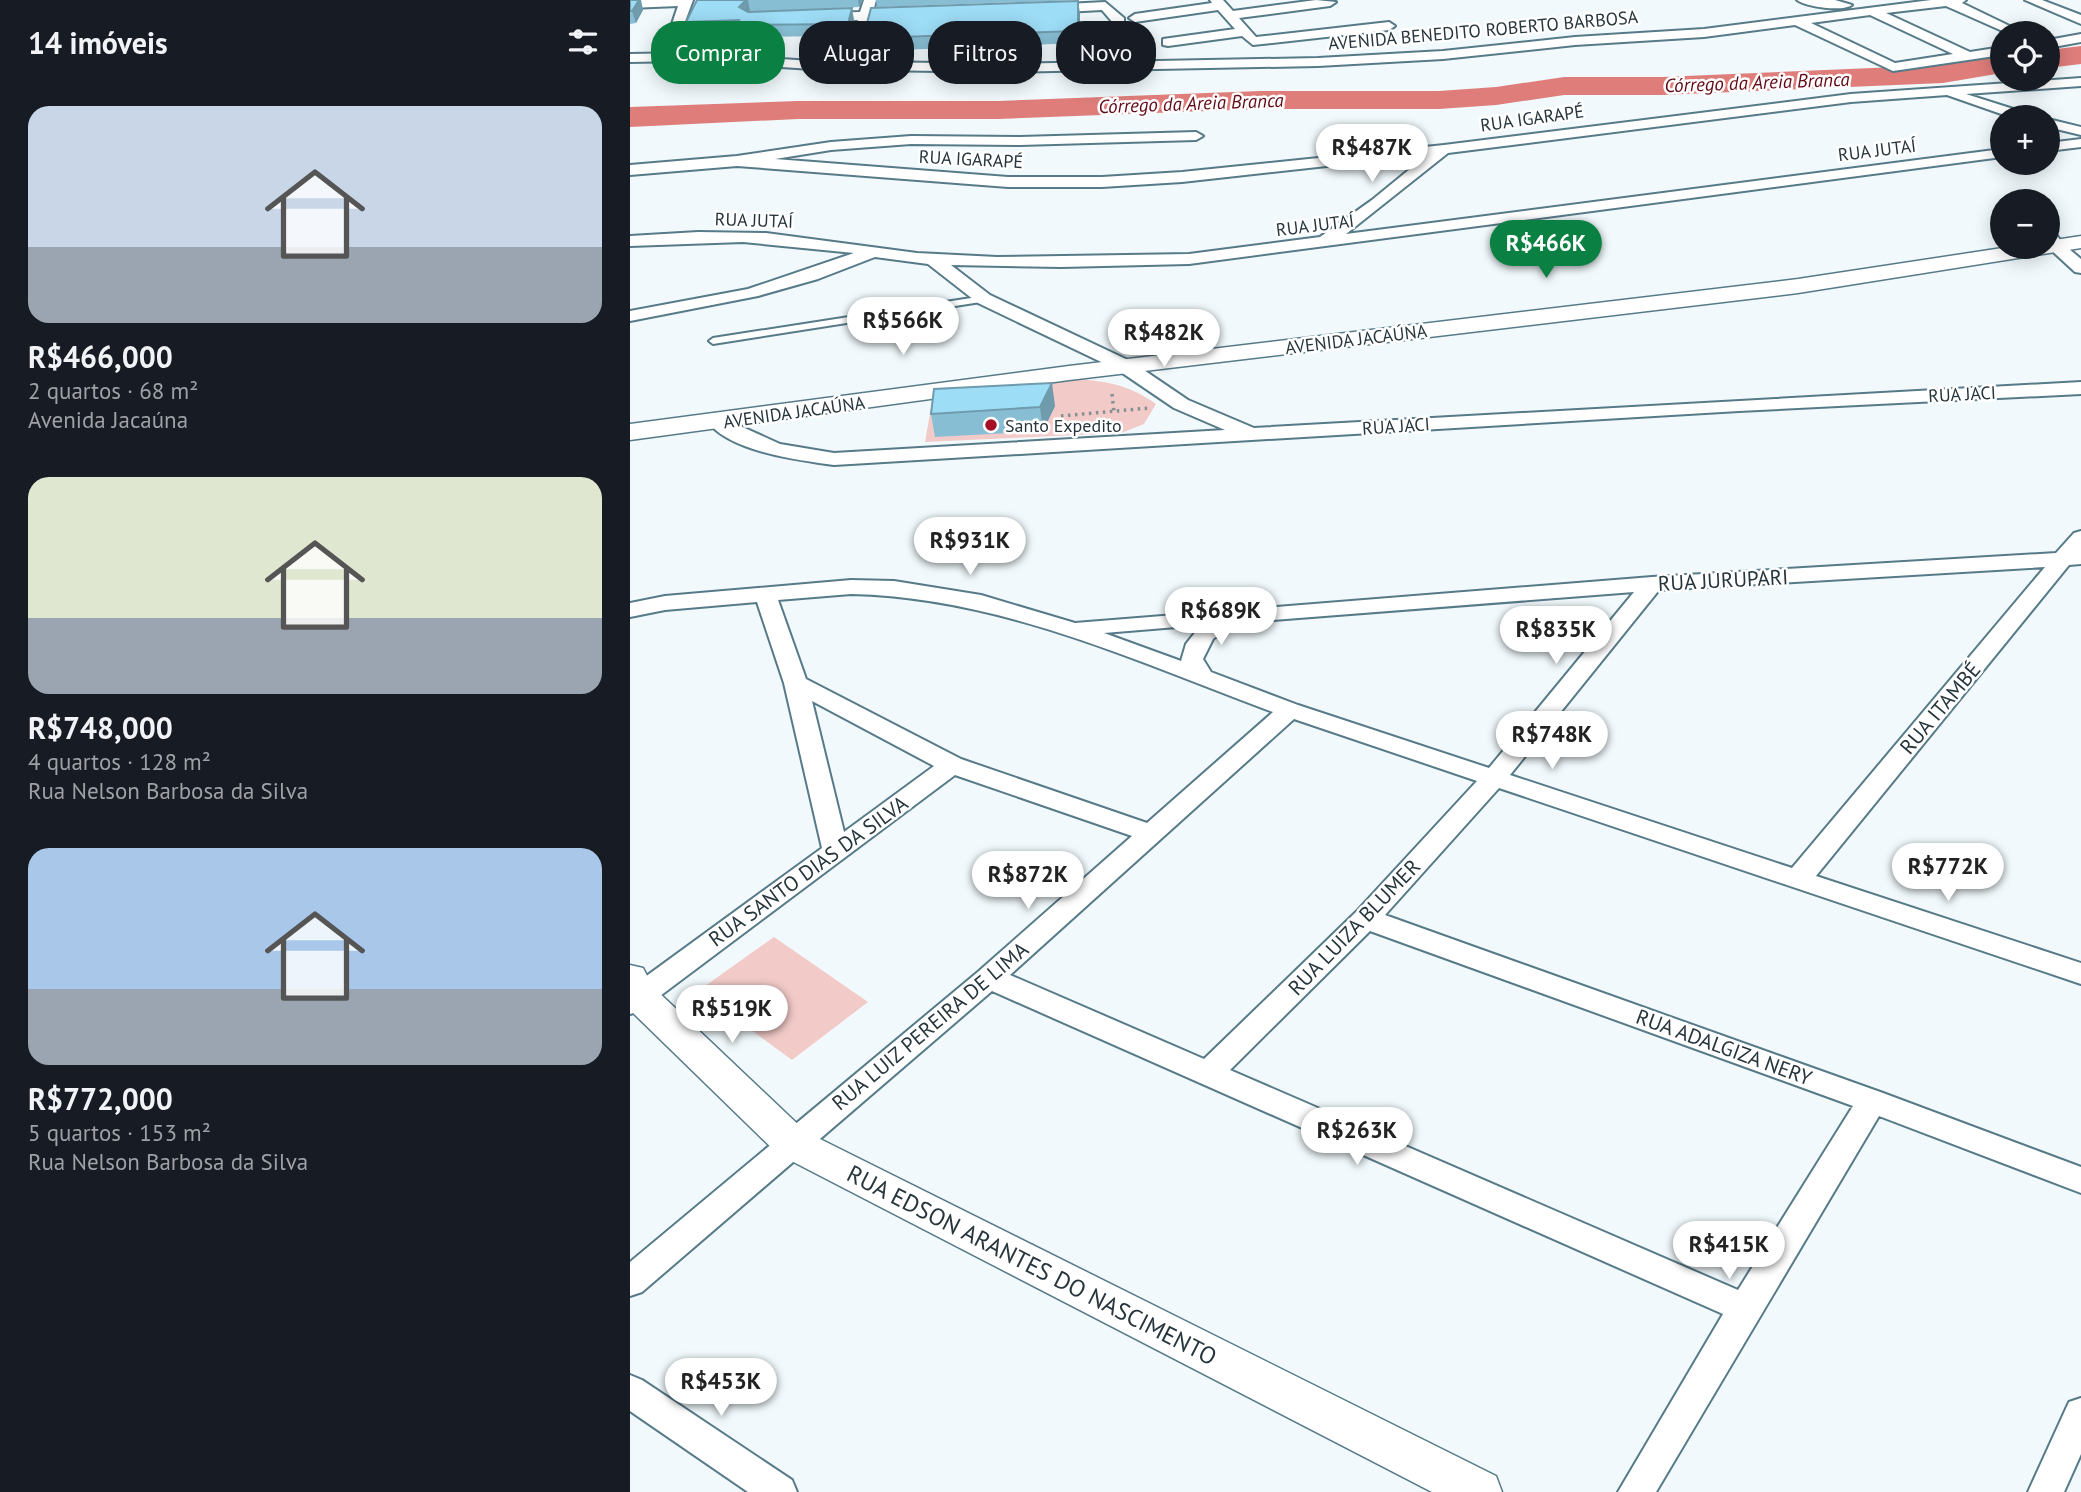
<!DOCTYPE html>
<html lang="pt">
<meta charset="utf-8">
<style>
:root{--surface:#171b24;--page:#242831;--text:#f1f3f6;--muted:#9ea1a6;--accent:#0b8043}
body{margin:0;font-family:"PT Sans",sans-serif;background:var(--page);color:var(--text);height:100vh;display:flex;flex-direction:column;font-size:26px;white-space:nowrap}
*{box-sizing:border-box;margin:0}
p{font-size:23px;color:var(--muted)}
.icon{flex:none;width:38px;height:38px;fill:none;stroke:currentColor;stroke-width:2;stroke-linecap:round;stroke-linejoin:round}
.map{position:relative;flex:1;overflow:hidden}
.side{display:flex;flex-direction:column;background:var(--surface);width:630px}
.side>*{flex:none}
.banner{position:absolute;left:21px;top:21px;width:665px;height:63px;display:flex;gap:14px}
.fabs{position:absolute;left:1360px;top:21px;display:grid;gap:14px}
.fabs a{display:grid;place-items:center;width:70px;height:70px;border-radius:50%;background:var(--surface);box-shadow:0 4px 18px #0003;font-size:35px}
.price{position:absolute;translate:-50% -60px;padding:0 16px;border-radius:24px;background:#fff;color:#222;font-size:23px;line-height:46px;filter:drop-shadow(0 2px 4px #0008)}
.price::after{content:'';position:absolute;left:50%;top:42px;width:21px;height:16px;margin-left:-10px;background:inherit;clip-path:polygon(0 0,100% 0,50% 100%)}
.price.selected{background:var(--accent);color:#fff}
ul{padding:0;list-style:none}
li{display:grid;align-content:center;gap:14px;height:371px;padding:0 28px}
li span{display:grid;place-items:center;height:217px;border-radius:21px;color:#555}
li>.icon{margin-inline-start:auto}
span .icon{width:126px;height:126px;fill:#fffc;stroke-width:1}
li b{font-size:30px}
h2{display:flex;justify-content:space-between;align-items:center;height:84px;padding:0 28px;font-size:30px}
.pill{padding:0 24px;border-radius:28px;background:var(--surface);box-shadow:0 4px 18px #0003;font-size:24px;line-height:63px}
.pill.selected{background:var(--accent);color:#fff}
main{display:flex;flex:1;min-height:0}
.map>svg:first-child{display:block}
.green{fill:#f2cbc8}
.lines{fill:none;stroke-linecap:round;stroke-linejoin:round}
.river{fill:#de7d7a;fill-rule:evenodd}
.service-casing{stroke:#577a88;stroke-width:4}
.minor-casing{stroke:#577a88;stroke-width:4}
.tertiary-casing{stroke:#577a88;stroke-width:3}
.path{stroke:#849094;stroke-width:3.5;stroke-dasharray:2.5 4.5;stroke-linecap:butt}
.service{fill:#fff;fill-rule:evenodd}
.minor{fill:#fff;fill-rule:evenodd}
.tertiary{fill:#fff;fill-rule:evenodd}
.wall{fill:#88bed4}
.shaded-wall{fill:#6f9bac}
.building{fill:#9eddf6;stroke:#6f9bac;stroke-width:2}
.poi-dot{fill:#a60e25;stroke:#fff;stroke-width:2.5}
.labels{text-anchor:middle;dominant-baseline:central;stroke-width:5;stroke-linejoin:round;paint-order:stroke}
.far-street-label{font-size:18px;fill:#27363c;stroke:#fff}
.far-poi-label{font-size:18px;fill:#27363c;stroke:#fff;text-anchor:start}
.far-water-label{font-size:19px;font-style:italic;fill:#630914;stroke:#fff}
.street-label{font-size:21px;fill:#27363c;stroke:#fff}
.near-street-label{font-size:24px;fill:#27363c;stroke:#fff}
</style>
<main>
<section class="side">
<h2>14 imóveis<svg class="icon" aria-label="filters" viewBox="0 0 24 24"><path d="M4 7h16M4 17h16"/><circle cx="9" cy="7" r="2"/><circle cx="15" cy="17" r="2"/></svg></h2>
<ul>
<li><span style="background:linear-gradient(#c9d6e8 65%,#9aa5b1 0)"><svg class="icon" aria-label="home" viewBox="0 0 24 24"><path d="M3 11l9-7 9 7M6 9v11h12V9"/></svg></span><div><b>R$466,000</b><p>2 quartos · 68 m²</p><p>Avenida Jacaúna</p></div></li>
<li><span style="background:linear-gradient(#dfe7d0 65%,#9aa5b1 0)"><svg class="icon" aria-label="home" viewBox="0 0 24 24"><path d="M3 11l9-7 9 7M6 9v11h12V9"/></svg></span><div><b>R$748,000</b><p>4 quartos · 128 m²</p><p>Rua Nelson Barbosa da Silva</p></div></li>
<li><span style="background:linear-gradient(#a9c7e8 65%,#9aa5b1 0)"><svg class="icon" aria-label="home" viewBox="0 0 24 24"><path d="M3 11l9-7 9 7M6 9v11h12V9"/></svg></span><div><b>R$772,000</b><p>5 quartos · 153 m²</p><p>Rua Nelson Barbosa da Silva</p></div></li>
</ul>
</section>
<div class="map">
<svg width="1451" height="1492" viewBox="0 0 1451 1492">
<rect width="100%" height="100%" fill="#f1f9fc"/>
<path class="green" d="M441 379C474 380 500 385 526 404L514 424 491 433 295 442 303 396Z
M144 937 238 1002 162 1060 68 991Z"/>
<g class="lines">
<path class="river" d="M1451 46V64L1418 68V50Z
M1372 55V73L1313 83 1032 95H934L866 105 809 109H630L369 119H168L0 127V107L168 101H369L630 91H809L866 87 934 77H1032L1313 65Z"/>
<defs>
<path id="service" d="M354 296 357 297V301L83 344 79 341 83 338Z"/>
<path id="minor" d="M0 0H63L53 27 47 31 41 27 48 6 0 8Z
M234 0H246L243 12 271 11 277 15 271 19 241 20 235 41 228 45 221 41 228 20 192 21 186 17 192 13 230 12Z
M580 0H593L603 11 686 0 706 2 700 6 609 18 626 37 759 22 765 26 759 30 623 45 612 36 538 46 533 45V39L605 29 588 10 505 22 499 18 505 14 582 3Z
M1167 0H1205L1222 5C1213 12 1176 7 1167 0Z
M1301 0H1336L1332 3 1394 33H1377L1316 6 1256 13 1340 52 1372 47V55L1263 71 1165 25 1074 37 945 45 813 59 688 66 372 72 182 69 55 61 0 62V54L55 53 182 61 372 64 688 58 813 51 945 37 1074 29ZM1240 15 1323 54 1265 63 1181 23Z
M1395 0H1412L1451 15V24Z
M475 2 494 18V24H484L472 10 416 13 410 9 416 5Z
M1451 34V42L1418 48V40Z
M1451 78V86L1336 94 1399 114 1401 117H1380L1317 95 1221 102 818 153 716 234 1372 149V157L559 264 431 267 321 265 360 295 502 362 558 400 624 428 1451 382V394L1109 411 204 465C169 460 101 452 78 422L88 416 150 444 204 453 595 430 544 408 488 370 348 303 298 264 245 257 188 279 128 296 0 321V311L118 289 224 253 113 242 0 246V236L68 232 136 233 287 253 367 257 559 254 690 237 742 200 797 155 552 182 472 187H378L107 166 0 175V165L107 156 201 142 281 136 390 137 566 132 573 136 566 140 390 145 281 144 201 150 145 159 378 177H472L552 172 814 145 1221 94Z
M1418 119 1451 127V135L1418 127Z
M1451 139V147L1418 151V143Z
M1418 229 1424 231 1432 243 1451 259V273L1445 272 1420 249 1418 246Z
M1451 531V564L1439 565 1186 876 1451 963V984L869 788 755 915 1253 1093 1451 1167V1193L1249 1116 1026 1492H988L1093 1314 362 991 12 1292 0 1296V1262L349 971 502 836 325 775 10 1011 0 1014V988L192 848 154 683 127 602 35 610 0 617V603L35 596 221 580 264 581 351 595 445 623 1022 577 1426 553 1444 533ZM1415 567 1162 868 880 775 1029 590ZM1004 592 859 768 668 705 581 672 573 659 583 639 604 623ZM221 594C369 597 506 661 643 712L517 823 331 759 176 679 148 600ZM571 625 556 644 551 661 474 633ZM182 701 304 766 214 832ZM664 719 847 781 726 912 574 1059 380 975ZM740 931 1223 1106 1108 1290 600 1070Z
M0 1375 12 1380 162 1480 167 1492H118L0 1411Z
M1451 1398V1454L1434 1492H1398L1439 1402Z"/>
<path id="tertiary" d="M1451 236V248L1168 293 439 380 0 440V424L439 366 1168 279 1379 247H1418V241Z
M0 965 13 968 23 987 176 1132 866 1476 872 1492H802L148 1154 0 1010Z"/>
</defs>
<use href="#service" class="service-casing"/>
<use href="#minor" class="minor-casing"/>
<use href="#tertiary" class="tertiary-casing"/>
<path class="path" d="M482 394 484 412
M431 416 519 408"/>
<use href="#service" class="service"/>
<use href="#minor" class="minor"/>
<use href="#tertiary" class="tertiary"/>
</g>
<path class="wall" d="M0 0 13 10 6 23 0 24Z
M67 0H233L229 7 119 12 222 8 224 21 220 36 110 37 109 33 59 34 56 22Z
M246 0H449L247 7Z
M450 13V43L242 51 240 38 241 35H239L237 23Z
M425 406 413 431 305 437 301 414Z"/>
<path class="shaded-wall" d="M9 0H11L13 10 6 23 2 11Z
M116 0H118L120 11 112 19 109 7Z
M228 0H233L229 7Z
M448 1 450 13V43L448 31Z
M222 8 224 21 220 36 218 24Z
M422 383 425 406 413 431 410 407Z"/>
<path class="building" d="M0 0H9L2 11H0Z
M67 0H116L109 7 118 12 222 8 218 24 107 25 109 20 56 22Z
M448 1V31L240 38 244 23H237L241 8Z
M422 383 410 407 301 414 304 389Z"/>
<circle class="poi-dot" cx="361" cy="425" r="7"/>
<g class="labels">
<g class="far-street-label">
<text transform="translate(853 30) rotate(-5)">AVENIDA BENEDITO ROBERTO BARBOSA</text>
<text transform="translate(902 118) rotate(-8)">RUA IGARAPÉ</text>
<text transform="translate(1247 150) rotate(-7)">RUA JUTAÍ</text>
<text transform="translate(341 159) rotate(3)">RUA IGARAPÉ</text>
<text transform="translate(124 220) rotate(2)">RUA JUTAÍ</text>
<text transform="translate(685 225) rotate(-7)">RUA JUTAÍ</text>
<text transform="translate(726 339) rotate(-7)">AVENIDA JACAÚNA</text>
<text transform="translate(1332 394) rotate(-3)">RUA JACI</text>
<text transform="translate(164 412) rotate(-8)">AVENIDA JACAÚNA</text>
<text transform="translate(766 426) rotate(-4)">RUA JACI</text>
</g>
<g class="far-poi-label">
<text x="375" y="425">Santo Expedito</text>
</g>
<g class="far-water-label">
<text transform="translate(1127 82) rotate(-2)">Córrego da Areia Branca</text>
<text transform="translate(561 103) rotate(-2)">Córrego da Areia Branca</text>
</g>
<g class="street-label">
<text transform="translate(1093 580) rotate(-3)">RUA JURUPARI</text>
<text transform="translate(1310 708) rotate(-50)">RUA ITAMBÉ</text>
<text transform="translate(178 871) rotate(-36)">RUA SANTO DIAS DA SILVA</text>
<text transform="translate(724 927) rotate(-46)">RUA LUIZA BLUMER</text>
<text transform="translate(300 1026) rotate(-40)">RUA LUIZ PEREIRA DE LIMA</text>
<text transform="translate(1094 1047) rotate(20)">RUA ADALGIZA NERY</text>
</g>
<g class="near-street-label">
<text transform="translate(402 1265) rotate(27)">RUA EDSON ARANTES DO NASCIMENTO</text>
</g>
</g>
</svg>
<div class="fabs">
<a><svg class="icon" aria-label="locate" viewBox="0 0 24 24"><circle cx="12" cy="12" r="6"/><path d="M12 2v4M12 18v4M2 12h4M18 12h4"/></svg></a>
<a>+</a>
<a>−</a>
</div>
<b class="price" style="left:742px;top:184px">R$487K</b>
<b class="price selected" style="left:916px;top:280px">R$466K</b>
<b class="price" style="left:273px;top:357px">R$566K</b>
<b class="price" style="left:534px;top:369px">R$482K</b>
<b class="price" style="left:340px;top:577px">R$931K</b>
<b class="price" style="left:591px;top:647px">R$689K</b>
<b class="price" style="left:926px;top:666px">R$835K</b>
<b class="price" style="left:922px;top:771px">R$748K</b>
<b class="price" style="left:1318px;top:903px">R$772K</b>
<b class="price" style="left:398px;top:911px">R$872K</b>
<b class="price" style="left:102px;top:1045px">R$519K</b>
<b class="price" style="left:727px;top:1167px">R$263K</b>
<b class="price" style="left:1099px;top:1281px">R$415K</b>
<b class="price" style="left:91px;top:1418px">R$453K</b>
<div class="banner">
<a class="pill selected">Comprar</a>
<a class="pill">Alugar</a>
<a class="pill">Filtros</a>
<a class="pill">Novo</a>
</div>
</div>
</main>
